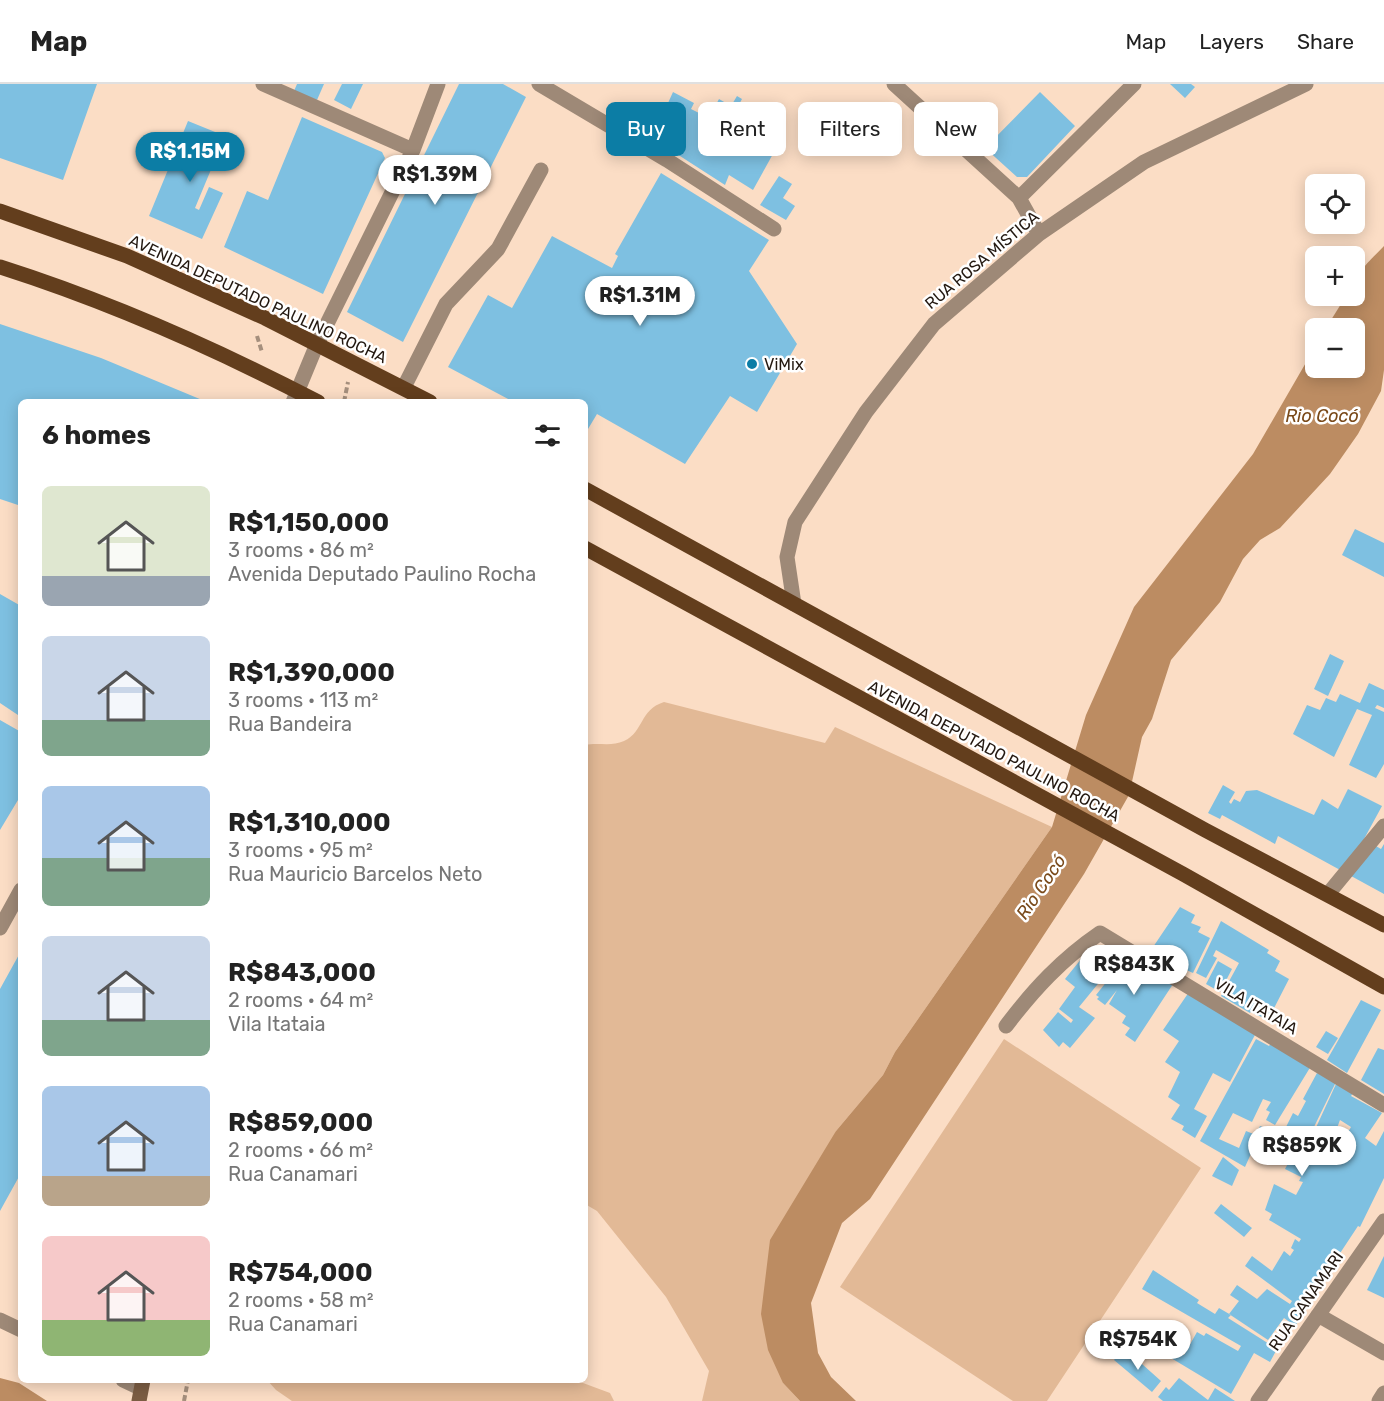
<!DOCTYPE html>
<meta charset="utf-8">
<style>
:root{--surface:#fff;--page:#f2f2f2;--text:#222;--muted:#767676;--line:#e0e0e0;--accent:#0c7da5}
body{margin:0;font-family:Rubik,sans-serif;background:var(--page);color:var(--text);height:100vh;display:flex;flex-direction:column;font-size:22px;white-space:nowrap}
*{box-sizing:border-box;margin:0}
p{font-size:20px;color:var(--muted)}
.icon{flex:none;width:33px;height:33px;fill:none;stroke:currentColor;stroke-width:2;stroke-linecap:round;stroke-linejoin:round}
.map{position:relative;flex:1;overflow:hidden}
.drawer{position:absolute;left:18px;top:315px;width:570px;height:984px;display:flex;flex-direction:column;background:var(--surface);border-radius:9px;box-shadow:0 3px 15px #0003}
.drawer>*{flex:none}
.guide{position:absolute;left:606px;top:18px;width:570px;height:54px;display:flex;gap:12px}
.tools{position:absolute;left:1305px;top:90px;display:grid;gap:12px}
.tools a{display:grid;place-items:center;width:60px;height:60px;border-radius:9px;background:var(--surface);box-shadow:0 3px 15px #0003;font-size:30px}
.price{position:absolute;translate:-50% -51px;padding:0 14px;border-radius:21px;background:#fff;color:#222;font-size:20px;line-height:39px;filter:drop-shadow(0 2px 3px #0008)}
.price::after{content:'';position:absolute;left:50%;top:36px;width:18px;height:14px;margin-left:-9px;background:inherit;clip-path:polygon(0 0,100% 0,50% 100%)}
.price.active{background:var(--accent);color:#fff}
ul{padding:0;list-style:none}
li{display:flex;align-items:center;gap:18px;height:150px;padding:0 24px}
li span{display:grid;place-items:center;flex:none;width:168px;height:120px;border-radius:9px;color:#555}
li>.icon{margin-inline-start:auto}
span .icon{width:72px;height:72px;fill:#fffc;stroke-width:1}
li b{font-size:26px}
h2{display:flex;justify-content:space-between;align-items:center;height:72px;padding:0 24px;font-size:26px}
.tag{padding:0 21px;border-radius:9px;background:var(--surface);box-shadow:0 3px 15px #0003;font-size:21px;line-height:54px}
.tag.active{background:var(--accent);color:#fff}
header{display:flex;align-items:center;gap:36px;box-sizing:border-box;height:84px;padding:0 30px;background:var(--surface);border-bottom:2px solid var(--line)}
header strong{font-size:28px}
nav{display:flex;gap:33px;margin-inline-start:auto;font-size:21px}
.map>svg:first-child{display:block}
.green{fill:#e2b996}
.water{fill:#bc8c62}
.building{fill:#7ec0e1;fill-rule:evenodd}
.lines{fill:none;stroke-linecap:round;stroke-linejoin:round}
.path{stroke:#a58f7d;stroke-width:4;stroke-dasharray:6 3;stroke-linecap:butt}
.lane{stroke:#9e8977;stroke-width:15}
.street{stroke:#9e8977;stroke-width:15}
.secondary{stroke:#7c5d43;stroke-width:15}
.primary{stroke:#633e1d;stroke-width:15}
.poi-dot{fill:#0c7da5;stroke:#fff;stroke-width:2}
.labels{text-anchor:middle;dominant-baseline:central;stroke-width:5;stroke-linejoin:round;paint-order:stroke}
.street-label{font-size:16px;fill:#231810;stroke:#fff}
.poi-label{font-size:16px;fill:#231810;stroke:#fff;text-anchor:start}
.water-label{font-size:18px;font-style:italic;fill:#7a4a1a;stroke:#fff}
</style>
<header>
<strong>Map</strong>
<nav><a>Map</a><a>Layers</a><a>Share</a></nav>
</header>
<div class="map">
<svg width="1384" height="1317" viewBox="0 0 1384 1317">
<rect width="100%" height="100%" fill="#fbddc5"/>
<path class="green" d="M664 618 825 659 835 643 1052 743 895 968 883 991 836 1047 783 1299 800 1317H702L709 1287 666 1213 597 1127 585 1120V661C598 658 611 663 624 657 644 648 639 626 664 618Z
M1004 955 1201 1084 1047 1317H1013L840 1203Z
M267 1296H575L610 1309 614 1317H292L276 1306Z"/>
<path class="water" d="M1384 162V286L1381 307 1358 350 1330 390 1280 444 1260 456 1243 475 1220 518 1171 576 1152 635 1142 653 1129 711 1084 790 870 1115 842 1139 811 1219 818 1269 831 1293 856 1317H800L783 1299 768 1266 761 1230 770 1156 836 1047 883 991 895 968 1052 743 1086 631 1134 523 1253 370 1315 263 1316 284H1354V244H1326L1346 212H1354C1355 187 1368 179 1384 162Z
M0 1294 19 1299 47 1317H0Z"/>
<path class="building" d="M0 0H97L63 96 0 74Z
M297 0H324L317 16 294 7Z
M342 0H363L351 25 334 16Z
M459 0H503L526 13 403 258 347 228Z
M1170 0H1191L1195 3 1185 14Z
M673 8 694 19 691 25 701 30 705 22 711 26 705 41 719 15 731 22 737 12 742 15 721 54 733 60 729 66 740 72 761 32 772 37 769 42 784 50 753 106 729 91 725 101 652 54 654 50 636 42 642 30 659 39Z
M1040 8 1075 42 1027 93H1017L985 64Z
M302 33 382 68 385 74 323 210 224 163 247 107 268 116Z
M188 37 225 52 195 124 199 126 209 103 223 109 202 155 149 132Z
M661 89 769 156 749 187 797 260 757 328 730 312 685 380 597 330 585 350V318H514L448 283 488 211 512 224 552 152 612 184 618 172 615 170Z
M779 92 792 100 783 114 795 122 786 136 760 121Z
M0 240 101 274 207 318H21V422L0 415Z
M1355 445 1384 459V493L1342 471Z
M0 510 21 522V633L0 619Z
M1330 570 1344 577 1328 612 1314 605Z
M1369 599 1384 606V624L1377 621 1375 624 1384 628V680L1376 694 1349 681 1372 631 1357 625 1334 673 1293 650 1307 621 1320 626 1326 614 1336 618 1340 610 1360 619Z
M0 636 21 648V711L0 746Z
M1223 701 1235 708 1229 718 1231 720 1234 715 1240 718 1246 707 1257 706 1314 731 1322 715 1338 725 1348 705 1382 722 1364 755 1381 765 1384 760V810L1278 752 1275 760 1222 731 1220 735 1208 729Z
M1180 823 1195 831 1191 839 1201 843 1198 848 1210 854 1193 889 1149 869Z
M1221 837 1269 866 1267 869 1280 877 1275 887 1289 895 1268 936 1251 928 1257 918 1250 929 1221 912 1239 879 1216 866 1213 872 1217 874 1206 894 1196 889Z
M21 867V1089L0 1127V905Z
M1086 869 1096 877 1103 870 1115 879 1079 923 1095 934 1070 964 1063 958 1059 963 1043 946 1058 928 1071 939 1073 936 1059 925 1075 903 1065 895Z
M1127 872 1155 896 1159 898 1162 894 1173 900 1135 958 1125 951 1130 944 1122 939 1126 932 1109 920 1117 906 1105 921 1097 915 1099 913 1096 911Z
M1218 877 1232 885 1220 908 1206 900Z
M1189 908 1256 949 1230 998 1213 989 1194 1025 1207 1032 1195 1054 1182 1046 1184 1042 1171 1035 1180 1021 1168 1013 1180 988 1165 978 1179 957 1163 946Z
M1361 916 1381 926 1347 989 1327 976Z
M1326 947 1338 954 1328 970 1316 963Z
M1256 955 1269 962 1272 958 1311 982 1275 1041 1266 1036 1270 1028 1266 1026 1271 1018 1263 1015 1252 1038 1233 1029 1219 1055 1239 1064 1246 1047 1256 1051 1260 1042 1282 1051 1293 1029 1298 1032 1306 1017 1303 1015 1317 989 1336 998 1312 1047 1305 1044 1298 1059 1307 1063 1336 1000 1353 1009 1351 1012 1382 1029 1365 1054 1376 1062 1384 1047V1094L1360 1143 1358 1142 1323 1195 1326 1197 1295 1242 1284 1234 1268 1256 1229 1230 1239 1217 1230 1211 1237 1201 1257 1215 1267 1205 1290 1220 1292 1217 1245 1182 1252 1172 1272 1187 1284 1167 1290 1172 1294 1166 1291 1164 1295 1155 1299 1158 1301 1155 1269 1136 1272 1130 1265 1126 1274 1100 1296 1111 1303 1098 1299 1097 1301 1093 1285 1085 1293 1070 1266 1057 1262 1066 1254 1063 1245 1083 1200 1057ZM1340 1036 1351 1043 1347 1050 1337 1044ZM1308 1066 1314 1068 1310 1077 1304 1075Z
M1378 964 1384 966V1010L1361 996Z
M1223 1073 1239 1086 1232 1102 1212 1092Z
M1221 1120 1252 1144 1244 1153 1214 1129Z
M1384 1172V1214L1367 1206Z
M1153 1186 1199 1216 1197 1219 1215 1230 1219 1224 1231 1231 1228 1234 1277 1265 1270 1278 1254 1269 1231 1310 1171 1274 1175 1267 1184 1271 1197 1248 1204 1252 1206 1249 1238 1267 1241 1262 1142 1205Z
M1126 1247 1137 1254 1127 1269 1119 1262Z
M1121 1268 1129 1274 1133 1272 1161 1297 1152 1308 1114 1276Z
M1179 1294 1208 1316 1215 1304 1235 1317H1163L1158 1313 1166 1303 1169 1306Z"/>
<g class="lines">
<path class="path" d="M257 252 262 268
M344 318 348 298
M184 1317 188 1296"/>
<path class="lane" d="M404 303 446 220 498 165 541 86
M1379 1317 1384 1309"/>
<path class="street" d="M263 0 413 66
M539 0 667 76 774 145
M894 0 1019 114 1039 150
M1019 114 1134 0
M293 318 317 260 413 66 438 0
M794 520 787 473 795 438 866 328 934 240 1039 150 1144 78 1306 0
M1328 810 1384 742
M0 844 21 806
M1006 942C1034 905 1062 875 1100 849L1384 1021
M1318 1231 1384 1269
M0 1236 21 1246
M123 1296 140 1304
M1258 1317 1384 1137"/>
<path class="secondary" d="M139 1317 143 1296"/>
<path class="primary" d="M0 127 127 172 265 234 430 318
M0 183C110 218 216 265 318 318
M585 405 1205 746 1384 841
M585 464 1183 790 1384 903"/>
</g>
<circle class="poi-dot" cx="752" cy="280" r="6"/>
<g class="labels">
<g class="street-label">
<text transform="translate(982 176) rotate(-40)">RUA ROSA MÍSTICA</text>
<text transform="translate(258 215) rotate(25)">AVENIDA DEPUTADO PAULINO ROCHA</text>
<text transform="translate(994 667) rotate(28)">AVENIDA DEPUTADO PAULINO ROCHA</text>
<text transform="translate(1256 922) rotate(31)">VILA ITATAIA</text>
<text transform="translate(1306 1217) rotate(-55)">RUA CANAMARI</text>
</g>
<g class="poi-label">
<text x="764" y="280">ViMix</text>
</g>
<g class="water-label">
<text x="1322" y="332">Rio Cocó</text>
<text transform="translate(1041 803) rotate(-56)">Rio Cocó</text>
</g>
</g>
</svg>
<div class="tools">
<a><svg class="icon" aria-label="locate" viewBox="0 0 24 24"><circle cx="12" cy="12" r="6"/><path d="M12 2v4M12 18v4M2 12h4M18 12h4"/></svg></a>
<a>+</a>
<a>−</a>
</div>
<b class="price active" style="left:190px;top:99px">R$1.15M</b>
<b class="price" style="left:435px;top:122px">R$1.39M</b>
<b class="price" style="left:640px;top:243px">R$1.31M</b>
<b class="price" style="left:1134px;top:912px">R$843K</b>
<b class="price" style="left:1302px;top:1093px">R$859K</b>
<b class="price" style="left:1138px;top:1287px">R$754K</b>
<div class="guide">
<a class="tag active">Buy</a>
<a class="tag">Rent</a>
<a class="tag">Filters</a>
<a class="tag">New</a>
</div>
<section class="drawer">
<h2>6 homes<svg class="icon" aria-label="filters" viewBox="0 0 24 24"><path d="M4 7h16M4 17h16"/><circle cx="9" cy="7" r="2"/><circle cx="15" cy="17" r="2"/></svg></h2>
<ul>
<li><span style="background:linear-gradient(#dfe7d0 75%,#9aa5b1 0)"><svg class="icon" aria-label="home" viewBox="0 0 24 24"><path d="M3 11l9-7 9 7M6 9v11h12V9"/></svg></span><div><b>R$1,150,000</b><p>3 rooms · 86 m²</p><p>Avenida Deputado Paulino Rocha</p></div></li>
<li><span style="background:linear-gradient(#c9d6e8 70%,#7fa58c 0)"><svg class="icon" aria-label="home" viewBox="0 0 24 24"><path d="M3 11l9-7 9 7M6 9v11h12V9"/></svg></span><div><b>R$1,390,000</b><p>3 rooms · 113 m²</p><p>Rua Bandeira</p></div></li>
<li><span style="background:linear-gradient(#a9c7e8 60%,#7fa58c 0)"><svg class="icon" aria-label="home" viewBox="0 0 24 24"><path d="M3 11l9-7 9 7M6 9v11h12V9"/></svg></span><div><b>R$1,310,000</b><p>3 rooms · 95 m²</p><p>Rua Mauricio Barcelos Neto</p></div></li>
<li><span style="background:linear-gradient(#c9d6e8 70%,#7fa58c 0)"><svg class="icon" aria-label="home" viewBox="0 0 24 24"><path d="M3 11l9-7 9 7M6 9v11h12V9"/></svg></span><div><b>R$843,000</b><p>2 rooms · 64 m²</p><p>Vila Itataia</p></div></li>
<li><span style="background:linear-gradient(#a9c7e8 75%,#b9a48a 0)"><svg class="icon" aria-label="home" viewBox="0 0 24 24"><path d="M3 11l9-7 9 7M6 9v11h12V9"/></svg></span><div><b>R$859,000</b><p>2 rooms · 66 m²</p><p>Rua Canamari</p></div></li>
<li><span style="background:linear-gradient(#f6c9c9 70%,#8fb573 0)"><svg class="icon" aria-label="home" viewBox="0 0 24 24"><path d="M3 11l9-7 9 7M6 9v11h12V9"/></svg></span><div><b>R$754,000</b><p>2 rooms · 58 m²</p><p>Rua Canamari</p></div></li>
</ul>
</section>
</div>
